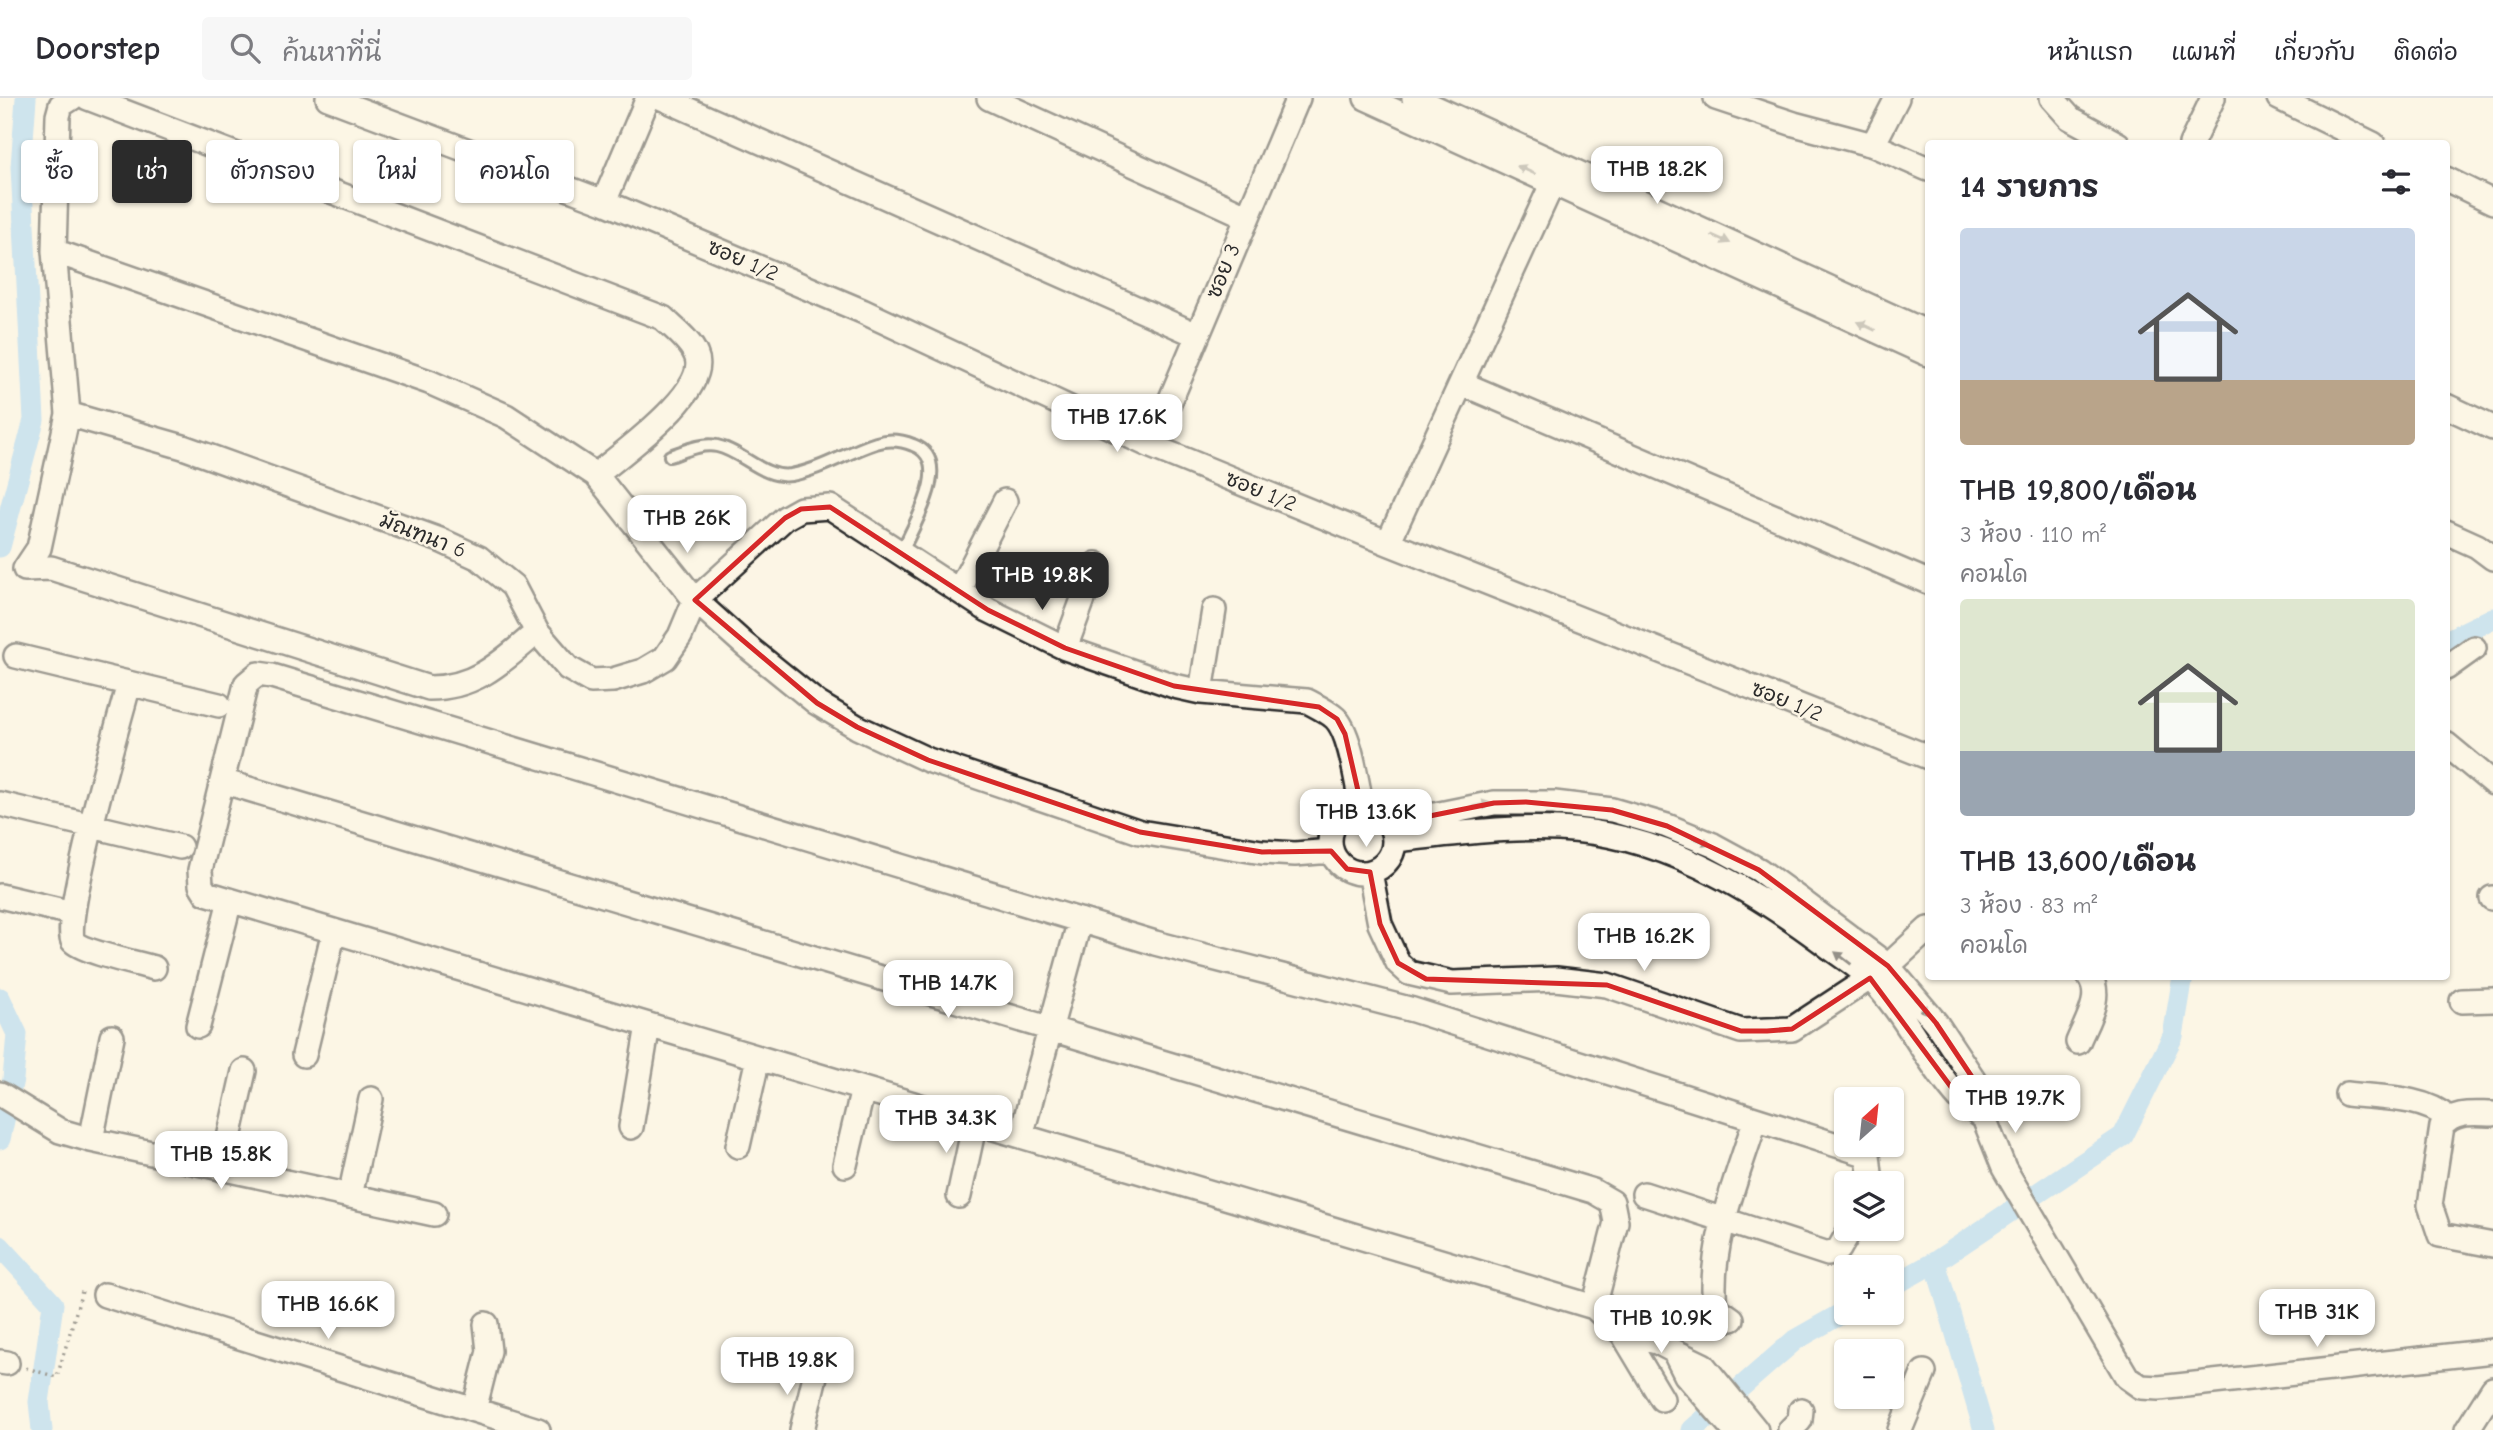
<!DOCTYPE html>
<html lang="th">
<meta charset="utf-8">
<style>
:root{--surface:#fff;--page:#f7f7f7;--text:#2b2b33;--muted:#7c7c81;--line:#e1e1e2;--accent:#2b2b2b}
body{margin:0;font-family:"Comic Neue","Playpen Sans Thai",sans-serif;background:var(--page);color:var(--text);height:100vh;display:flex;flex-direction:column;font-size:26px;white-space:nowrap}
*{box-sizing:border-box;margin:0}
p{font-size:23px;color:var(--muted)}
.icon{flex:none;width:38px;height:38px;fill:none;stroke:currentColor;stroke-width:2;stroke-linecap:round;stroke-linejoin:round}
.map{position:relative;flex:1;overflow:hidden}
.side{position:absolute;left:1925px;top:42px;width:525px;height:840px;display:flex;flex-direction:column;background:var(--surface);border-radius:7px;box-shadow:0 2px 5px #0004}
.side>*{flex:none}
.top-card{position:absolute;left:21px;top:42px;width:665px;height:63px;display:flex;gap:14px}
.needle{width:46px;rotate:27deg}
.controls{position:absolute;left:1834px;top:989px;display:grid;gap:14px}
.controls a{display:grid;place-items:center;width:70px;height:70px;border-radius:7px;background:var(--surface);box-shadow:0 2px 5px #0004;font-size:35px}
.price{position:absolute;translate:-50% -60px;padding:0 16px;border-radius:14px;background:#fff;color:#222;font-size:23px;line-height:46px;filter:drop-shadow(0 2px 4px #0008)}
.price::after{content:'';position:absolute;left:50%;top:42px;width:21px;height:16px;margin-left:-10px;background:inherit;clip-path:polygon(0 0,100% 0,50% 100%)}
.price.on{background:var(--accent);color:#fff}
ul{padding:0;list-style:none}
li{display:grid;align-content:center;gap:14px;height:371px;padding:0 35px}
li span{display:grid;place-items:center;height:217px;border-radius:7px;color:#555}
li>.icon{margin-inline-start:auto}
span .icon{width:126px;height:126px;fill:#fffc;stroke-width:1}
li b{font-size:30px}
h2{display:flex;justify-content:space-between;align-items:center;height:84px;padding:0 35px;font-size:30px}
.pill{padding:0 24px;border-radius:7px;background:var(--surface);box-shadow:0 2px 5px #0004;font-size:24px;line-height:63px}
.pill.on{background:var(--accent);color:#fff}
header{display:flex;align-items:center;gap:42px;box-sizing:border-box;height:98px;padding:0 35px;background:var(--surface);border-bottom:2px solid var(--line)}
header strong{font-size:33px}
nav{display:flex;gap:38px;margin-inline-start:auto;font-size:24px}
.search{width:490px;height:63px;background:var(--page);display:flex;align-items:center;gap:18px;box-sizing:border-box;padding:0 24px;border-radius:7px;color:var(--muted);font-size:26px}
.map>svg:first-child{display:block}
.lines{fill:none;stroke-linecap:round;stroke-linejoin:round}
.canal{stroke:#97cef6;stroke-width:21}
.service-casing{stroke:#2b2b2b;stroke-width:16}
.minor-casing{stroke:#2b2b2b;stroke-width:28}
.path{stroke:#2b2b2b;stroke-width:3.5;stroke-dasharray:2 5;stroke-linecap:butt}
.service{stroke:#fcf5e5;stroke-width:10}
.minor{stroke:#fcf5e5;stroke-width:23}
.oneway{fill:#949088}
.marked{fill:none;stroke:#d62828;stroke-width:5;stroke-linejoin:round}
.labels{text-anchor:middle;dominant-baseline:central;stroke-width:5;stroke-linejoin:round;paint-order:stroke}
.street-label{font-size:21px;fill:#2b2b2b;stroke:#fcf5e5}
</style>
<header>
<strong>Doorstep</strong>
<div class="search"><svg class="icon" aria-label="search" viewBox="0 0 24 24"><circle cx="10" cy="10" r="6"/><path d="M15 15l6 6"/></svg>ค้นหาที่นี่</div>
<nav><a>หน้าแรก</a><a>แผนที่</a><a>เกี่ยวกับ</a><a>ติดต่อ</a></nav>
</header>
<div class="map">
<svg width="2493" height="1332" viewBox="0 0 2493 1332">
<rect width="100%" height="100%" fill="#fcf5e5"/>
<filter id="ink" filterUnits="userSpaceOnUse"><feTurbulence type="fractalNoise" baseFrequency=".0143" numOctaves="2"/><feDisplacementMap in="SourceGraphic" scale="14" xChannelSelector="R" yChannelSelector="G"/><feConvolveMatrix kernelMatrix="1 2 1 2 8 2 1 2 1" color-interpolation-filters="sRGB"/></filter>
<g filter="url(#ink)">
<g class="lines">
<path class="canal" d="M0 449 34 322 21 69 26 0
M2446 543 2493 520
M0 900 17 936 13 981 0 1041
M0 1148 53 1206 39 1304 42 1332
M1935 1164 2123 1038 2173 938 2183 878
M1892 1188 1935 1164 1984 1332
M1692 1332 1795 1242 1846 1213"/>
<defs>
<path id="service" d="M670 358C685 353 701 345 717 348 742 353 763 381 791 377 820 372 848 354 876 345 889 341 901 342 913 347 955 362 913 428 901 455"/>
<path id="minor" d="M72 0 61 7 58 18 54 153 68 316 39 450 25 471 51 470 429 590C476 590 503 563 537 534
M88 0 663 220C674 231 690 242 696 257 712 292 621 356 596 377
M328 0 604 104 862 213 1151 348 1388 445 1928 659
M662 0 1197 237
M989 0 1246 118
M1366 0 1928 256
M1414 0 1928 235
M1716 0 1794 26 1873 47 1928 71
M2052 0 2070 20 2118 46
M2279 0 2373 46
M2191 46 2213 0
M1873 47 1897 0
M2446 81 2493 104
M604 104 648 0
M54 153 429 284 506 318 596 377 695 502 744 546 817 605 857 629 928 662 1140 734 1262 754 1295 756 1331 753
M1463 286 1928 484
M2446 308 2493 330
M68 316 183 349 440 442 479 460 513 488 537 534 568 570 591 583 613 582 643 573 665 560 680 538 695 502 785 420 801 411 830 409 988 512 1065 550 1174 588 1201 594 1307 603C1316 608 1327 613 1335 620 1351 635 1357 688 1362 710
M1151 348 1298 0
M2446 434 2477 448 2493 460
M1388 445 1559 71
M959 493 1005 403
M1065 550 1096 466
M16 558 219 607
M2446 570 2474 550
M129 586C120 619 61 824 73 843 80 853 140 866 154 870
M1201 594 1214 512
M2446 646 2493 685
M222 683 1593 1093 1612 1104 1616 1124 1594 1209
M0 706 180 749
M1330 743a32 32 0 1 1 64 0a32 32 0 1 1-64 0Z
M1390 726 1494 705H1554L1612 712 1667 728 1713 747 1759 772 1799 801 1888 868 1936 925 1982 994 1984 1020 2004 1070 2127 1279 2141 1289 2159 1290 2493 1253
M1395 742C1449 737 1505 728 1559 731 1658 735 1747 788 1824 845 1839 857 1857 867 1871 881 1906 916 1926 964 1959 1000 1966 1008 1976 1014 1984 1020
M1370 774 1380 826 1398 865 1409 875 1452 885 1556 881 1607 887 1741 933 1792 931 1888 868 1928 831
M0 798 72 815
M2492 800H2493
M2462 903 2493 902
M198 928 230 802
M2078 944C2086 924 2104 898 2089 878
M304 957 334 833
M0 996 60 1033 91 1042 434 1116
M2347 996C2379 1000 2423 998 2448 1020
M2493 1016C2474 1016 2455 1012 2442 1028L2430 1107 2440 1137 2493 1147
M631 1029 648 927
M1021 1038 1080 822
M91 1042 112 939
M738 1048 758 960
M845 1067 863 991
M222 1071 244 973
M1644 1096 1828 1156 1839 1151 1851 1130
M350 1098 371 1001
M959 1098 975 1024
M105 1197 538 1332
M1732 1221 1715 1209C1708 1147 1737 1081 1755 1023
M1623 1236 1662 1301
M1674 1253 1703 1267 1756 1332
M0 1264 7 1265
M474 1312 489 1253 486 1226
M802 1332 815 1278
M1734 1332 1686 1277 1674 1253 1657 1244 1623 1236 1594 1209 206 795 201 787 200 772 246 586 258 576 272 578 1155 845 1413 912 1868 1057 1871 1085
M1790 1332 1800 1322 1801 1312
M1900 1332 1924 1274
M2467 1332 2493 1291"/>
</defs>
<use href="#service" class="service-casing"/>
<use href="#minor" class="minor-casing"/>
<path class="path" d="M26 1270 57 1279 83 1190"/>
<use href="#service" class="service"/>
<use href="#minor" class="minor"/>
</g>
<defs><path id="oneway-solid" d="M-6-.8H1V-3.2L6.5 0L1 3.2V.8H-6Z" transform="scale(1.75)"/></defs>
<g class="oneway">
<use href="#oneway-solid" transform="translate(1526 72) rotate(-156)"/>
<use href="#oneway-solid" transform="translate(1721 141) rotate(24)"/>
<use href="#oneway-solid" transform="translate(1866 228) rotate(-155)"/>
<use href="#oneway-solid" transform="translate(1481 707) rotate(-12)"/>
<use href="#oneway-solid" transform="translate(1702 743) rotate(23)"/>
<use href="#oneway-solid" transform="translate(1843 860) rotate(-143)"/>
<use href="#oneway-solid" transform="translate(1922 908) rotate(50)"/>
</g>
</g>
<path d="M0 0H2493V1332H0ZM830 409 988 512 1065 550 1174 588 1319 609 1337 621 1345 636 1362 710 1390 726 1494 705 1526 704 1612 712 1667 728 1759 772 1888 868 1936 925 1982 994 1984 1020 1960 1001 1870 880 1792 931 1767 933H1741L1607 887 1426 881 1398 865 1380 826 1370 774 1347 771 1331 753 1262 754 1140 734 928 662 857 629 817 605 695 502 785 420 801 411Z" fill="#fcf5e5" fill-opacity=".55" fill-rule="evenodd"/>
<path class="marked" d="M830 409 988 512 1065 550 1174 588 1319 609 1337 621 1345 636 1362 710 1390 726 1494 705 1526 704 1612 712 1667 728 1759 772 1888 868 1936 925 1982 994 1984 1020 1960 1001 1870 880 1792 931 1767 933H1741L1607 887 1426 881 1398 865 1380 826 1370 774 1347 771 1331 753 1262 754 1140 734 928 662 857 629 817 605 695 502 785 420 801 411Z"/>
<g class="labels">
<g class="street-label">
<text transform="translate(743 162) rotate(23)">ซอย 1/2</text>
<text transform="translate(1223 173) rotate(-68)">ซอย 3</text>
<text transform="translate(1261 393) rotate(22)">ซอย 1/2</text>
<text transform="translate(423 437) rotate(21)">มัณฑนา 6</text>
<text transform="translate(1787 603) rotate(22)">ซอย 1/2</text>
</g>
</g>
</svg>
<div class="controls">
<a><svg class="needle" viewBox="-14 -14 28 28"><path d="M0-13l5 13h-10z" fill="#e53935"/><path d="M0 13l5-13h-10z" fill="#7c7c81"/></svg></a>
<a><svg class="icon" aria-label="layers" viewBox="0 0 24 24"><path d="M12 4l9 5-9 5-9-5zM3 14l9 5 9-5"/></svg></a>
<a>+</a>
<a>−</a>
</div>
<b class="price" style="left:1657px;top:108px">THB 18.2K</b>
<b class="price" style="left:1117px;top:356px">THB 17.6K</b>
<b class="price" style="left:687px;top:457px">THB 26K</b>
<b class="price on" style="left:1042px;top:514px">THB 19.8K</b>
<b class="price" style="left:1366px;top:751px">THB 13.6K</b>
<b class="price" style="left:1644px;top:875px">THB 16.2K</b>
<b class="price" style="left:948px;top:922px">THB 14.7K</b>
<b class="price" style="left:2015px;top:1037px">THB 19.7K</b>
<b class="price" style="left:946px;top:1057px">THB 34.3K</b>
<b class="price" style="left:221px;top:1093px">THB 15.8K</b>
<b class="price" style="left:328px;top:1243px">THB 16.6K</b>
<b class="price" style="left:2317px;top:1251px">THB 31K</b>
<b class="price" style="left:1661px;top:1257px">THB 10.9K</b>
<b class="price" style="left:787px;top:1299px">THB 19.8K</b>
<div class="top-card">
<a class="pill">ซื้อ</a>
<a class="pill on">เช่า</a>
<a class="pill">ตัวกรอง</a>
<a class="pill">ใหม่</a>
<a class="pill">คอนโด</a>
</div>
<section class="side">
<h2>14 รายการ<svg class="icon" aria-label="filters" viewBox="0 0 24 24"><path d="M4 7h16M4 17h16"/><circle cx="9" cy="7" r="2"/><circle cx="15" cy="17" r="2"/></svg></h2>
<ul>
<li><span style="background:linear-gradient(#c9d6e8 70%,#b9a48a 0)"><svg class="icon" aria-label="home" viewBox="0 0 24 24"><path d="M3 11l9-7 9 7M6 9v11h12V9"/></svg></span><div><b>THB 19,800/เดือน</b><p>3 ห้อง · 110 m²</p><p>คอนโด</p></div></li>
<li><span style="background:linear-gradient(#dfe7d0 70%,#9aa5b1 0)"><svg class="icon" aria-label="home" viewBox="0 0 24 24"><path d="M3 11l9-7 9 7M6 9v11h12V9"/></svg></span><div><b>THB 13,600/เดือน</b><p>3 ห้อง · 83 m²</p><p>คอนโด</p></div></li>
</ul>
</section>
</div>
